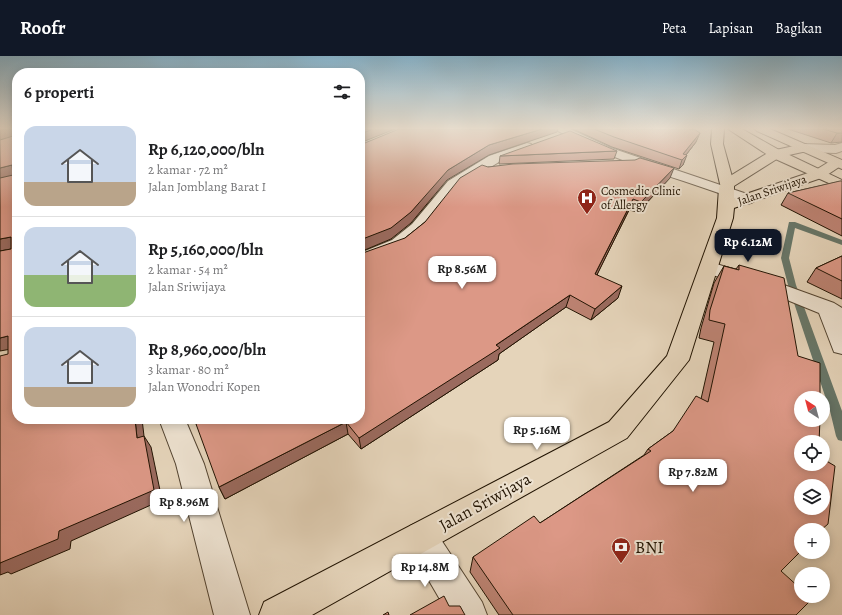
<!DOCTYPE html>
<html lang="id">
<meta charset="utf-8">
<style>
:root{--surface:#fff;--page:#f2f2f2;--text:#202124;--muted:#757577;--line:#e0e0e0;--accent:#111827}
body{margin:0;font-family:Alegreya,serif;background:var(--page);color:var(--text);height:100vh;display:flex;flex-direction:column;font-size:15px;white-space:nowrap}
*{box-sizing:border-box;margin:0}
p{font-size:13px;color:var(--muted)}
.icon{flex:none;width:22px;height:22px;fill:none;stroke:currentColor;stroke-width:2;stroke-linecap:round;stroke-linejoin:round}
.map{position:relative;flex:1;overflow:hidden}
.side{position:absolute;left:12px;top:12px;width:353px;height:356px;display:flex;flex-direction:column;background:var(--surface);border-radius:16px;box-shadow:0 2px 10px #0003}
.side>*{flex:none}
.needle{width:26px;rotate:324deg}
.fabs{position:absolute;left:794px;top:335px;display:grid;gap:8px}
.fabs a{display:grid;place-items:center;width:36px;height:36px;border-radius:50%;background:var(--surface);box-shadow:0 2px 10px #0003;font-size:20px}
.price{position:absolute;translate:-50% -34px;padding:0 9px;border-radius:8px;background:#fff;color:#222;font-size:13px;line-height:26px;filter:drop-shadow(0 1px 2px #0008)}
.price::after{content:'';position:absolute;left:50%;top:24px;width:12px;height:9px;margin-left:-6px;background:inherit;clip-path:polygon(0 0,100% 0,50% 100%)}
.price.active{background:var(--accent);color:#fff}
ul{padding:0;list-style:none}
li{display:flex;align-items:center;gap:12px;height:100px;padding:0 12px}
li+li{border-top:1px solid var(--line)}
li span{display:grid;place-items:center;flex:none;width:112px;height:80px;border-radius:12px;color:#555}
li>.icon{margin-inline-start:auto}
span .icon{width:48px;height:48px;fill:#fffc;stroke-width:1}
li b{font-size:17px}
h2{display:flex;justify-content:space-between;align-items:center;height:48px;padding:0 12px;font-size:17px}
header{display:flex;align-items:center;gap:24px;box-sizing:border-box;height:56px;padding:0 20px;background:var(--accent);color:#fff}
header strong{font-size:19px}
nav{display:flex;gap:22px;margin-inline-start:auto;font-size:14px}
.map>svg:first-child{display:block}
.lines{fill:none;stroke-linecap:round;stroke-linejoin:round}
.stream{fill:#677668;fill-rule:evenodd}
.minor-casing{stroke:#524330;stroke-width:2}
.major-casing{stroke:#211302;stroke-width:2}
.highway-casing{stroke:#211302;stroke-width:2}
.minor{fill:#eee3d2;fill-rule:evenodd}
.major{fill:#e5d4ba;fill-rule:evenodd}
.highway{fill:#e5d4ba;fill-rule:evenodd}
.wall{fill:#bd8373;stroke:#211302}
.shaded-wall{fill:#9a6a5e;stroke:#211302}
.building{fill:#dc9886;stroke:#211302;fill-rule:evenodd}
.labels{text-anchor:middle;dominant-baseline:central;stroke-width:4;stroke-linejoin:round;paint-order:stroke}
.far-street-label{font-size:12px;fill:#211302;stroke:#eee3d2}
.far-poi-label{font-size:12px;fill:#211302;stroke:#eee3d2;text-anchor:start}
.near-street-label{font-size:17px;fill:#211302;stroke:#eee3d2}
.near-poi-label{font-size:17px;fill:#211302;stroke:#eee3d2;text-anchor:start}
</style>
<header>
<strong>Roofr</strong>
<nav><a>Peta</a><a>Lapisan</a><a>Bagikan</a></nav>
</header>
<div class="map">
<svg width="842" height="559" viewBox="0 0 842 559">
<rect width="100%" height="100%" fill="#e5d4ba"/>
<filter id="stains"><feTurbulence type="fractalNoise" baseFrequency=".005" numOctaves="4"/><feColorMatrix values="0 0 0 0 .2 0 0 0 0 .09 0 0 0 0 .02 0 0 0 .5 -.17"/></filter>
<radialGradient id="worn" r=".72"><stop offset=".6" stop-color="#630" stop-opacity="0"/><stop offset="1" stop-color="#630" stop-opacity=".3"/></radialGradient>
<g class="lines">
<path class="stream" d="M789 166H795L842 184V189L795 172 789 202 796 229 842 355V385L838 384 836 380 830 355 788 229 781 202Z"/>
<defs>
<path id="minor" d="M556 73H570L611 92 753 140 756 143 753 146 748 148 743 146C681 122 616 107 558 75Z
M527 87 531 88 533 91 531 94 499 106 458 131 424 176 404 192 360 209V197L392 184 412 168 448 125 489 100Z
M842 87V95L836 97 803 96 799 95 797 92 799 89 803 88 835 89Z
M710 206 784 229 834 247 842 252V298L834 296 819 257 770 237 703 216 701 212 703 208Z
M159 363H185L204 408 250 559H214L176 408Z
M421 465 432 470 482 546 487 559H449L410 492 405 481 410 470Z"/>
<path id="major" d="M803 88 807 89 809 92 807 95 780 101 734 130V142L814 115 832 104H842V109L824 121 734 152 733 162 689 304 627 382 312 559H259L264 546 609 366 667 300 717 162 719 132 722 125 771 95Z"/>
<path id="highway" d="M712 73H724L723 88 734 128 732 131 727 132 722 131 720 128 711 88Z
M728 73H742L781 95 842 124V133L771 101Z
M755 73H770L842 104V113L757 75Z"/>
</defs>
<use href="#minor" class="minor-casing"/>
<use href="#major" class="major-casing"/>
<use href="#highway" class="highway-casing"/>
<use href="#minor" class="minor"/>
<use href="#major" class="major"/>
<use href="#highway" class="highway"/>
</g>
<path class="wall" d="M573 73H694L696 86 686 99 683 109 679 113 612 91Z
M788 73H842L831 87Z
M617 95 614 103 499 108 500 100Z
M488 111 670 122 638 156 629 154 597 218 618 242 591 264 566 251 499 298 498 304 361 393 348 378 225 443 219 431 405 182 425 166Z
M842 125V180L781 149 788 137Z
M842 200V243L807 226 816 212Z
M739 209 781 515 796 559H499L470 516 473 501 540 467 644 399 648 393 673 375 701 343 714 286 699 282 701 272 714 227 724 210 736 213Z"/>
<path class="shaded-wall" d="M6 73H14L17 80 0 84V74Z
M373 73H395L360 87V78Z
M542 73H558L557 76 489 99 447 124 411 167 391 183 360 196V184L448 114 489 89Z
M700 77 696 86 682 104 683 98Z
M837 77H842V86L831 87Z
M687 99 683 109 679 113 682 104Z
M12 109 17 119 0 123V112Z
M674 112 670 122 638 156 641 146Z
M633 143 629 154 592 229 595 218Z
M11 181 17 192 0 195V183Z
M622 230 618 242 591 264 595 253Z
M570 239 566 251 499 298 498 304 361 393 359 382Z
M8 280 17 292 0 295V282Z
M135 363H142L144 380 151 391 162 444 71 485 70 493 11 518 8 516 0 519V507L59 475 137 382Z
M346 366 348 378 225 443 219 431Z"/>
<path class="building" d="M13 73H17V363H135L137 382 144 380 154 434 59 475 58 483 0 507V300L8 298V280L0 282V195L11 193V181L0 183V122L13 119 12 109 0 112V84L13 80Z
M360 73H373L360 78Z
M399 73H542L489 89 448 114 411 156 391 172 360 184V89Z
M594 73H694L700 77 683 98 687 99 682 104 614 81Z
M823 73H842V77H837Z
M570 75 617 95 500 100Z
M640 102 674 112 641 146 633 143 595 218 622 230 595 253 570 239 496 289 500 292 359 382 346 366 219 431 196 368 207 363H360V198L405 182 425 166 460 122 482 109 488 111 513 108 635 104Z
M840 125H842V163L788 137Z
M842 200V225L816 212Z
M739 209 784 222 798 300 820 307V342H801V364H820L819 386H801V408H823V403L835 410 828 468 821 474H801V495L781 515 801 533V540H808L812 543 796 559H513L473 501 534 460 540 467 651 395 648 393 673 375 696 340 708 346 725 268 709 264 710 254 724 210 739 214ZM801 430H823V452H801Z
M444 540 449 550H460L465 559H410Z
M388 556 389 559H383Z"/>
<linearGradient id="sky" x2="0" y2="1"><stop stop-color="#87b6d0"/><stop offset="0.48" stop-color="#f3ece0"/><stop offset="1" stop-color="#f3ece0" stop-opacity="0"/></linearGradient>
<rect width="842" height="151" fill="url(#sky)"/>
<defs>
<symbol id="hospital-pin" viewBox="-11 -11 22 30"><path d="M0 17L-7.5 6A9.5 9.5 0 1 1 7.5 6Z" fill="#8f2418" stroke="#eee3d2"/><path d="M-5-5h3v3.5h4V-5h3V5h-3V1.5h-4V5h-3Z" fill="#fff"/></symbol>
<symbol id="bank-pin" viewBox="-11 -11 22 30"><path d="M0 17L-7.5 6A9.5 9.5 0 1 1 7.5 6Z" fill="#8f2418" stroke="#eee3d2"/><path d="M-6-4H6V4H-6ZM0-2.3a2.3 2.3 0 1 0 0 4.6a2.3 2.3 0 1 0 0-4.6Z" fill="#fff"/></symbol>
</defs>
<g fill-rule="evenodd">
<use href="#hospital-pin" x="576" y="131" width="22" height="30"/>
<use href="#bank-pin" x="610" y="480" width="22" height="30"/>
</g>
<g class="labels">
<g class="far-street-label">
<text transform="translate(772 134) rotate(-19)">Jalan Sriwijaya</text>
</g>
<g class="far-poi-label">
<text x="601" y="135">Cosmedic Clinic<tspan x="601" dy="14">of Allergy</tspan></text>
</g>
<g class="near-street-label">
<text transform="translate(485 446) rotate(-29)">Jalan Sriwijaya</text>
</g>
<g class="near-poi-label">
<text x="635" y="491">BNI</text>
</g>
</g>
<rect width="100%" height="100%" filter="url(#stains)"/>
<rect width="100%" height="100%" fill="url(#worn)"/>
</svg>
<div class="fabs">
<a><svg class="needle" viewBox="-14 -14 28 28"><path d="M0-13l5 13h-10z" fill="#e53935"/><path d="M0 13l5-13h-10z" fill="#757577"/></svg></a>
<a><svg class="icon" aria-label="locate" viewBox="0 0 24 24"><circle cx="12" cy="12" r="6"/><path d="M12 2v4M12 18v4M2 12h4M18 12h4"/></svg></a>
<a><svg class="icon" aria-label="layers" viewBox="0 0 24 24"><path d="M12 4l9 5-9 5-9-5zM3 14l9 5 9-5"/></svg></a>
<a>+</a>
<a>−</a>
</div>
<b class="price active" style="left:748px;top:207px">Rp 6.12M</b>
<b class="price" style="left:462px;top:234px">Rp 8.56M</b>
<b class="price" style="left:537px;top:395px">Rp 5.16M</b>
<b class="price" style="left:693px;top:437px">Rp 7.82M</b>
<b class="price" style="left:184px;top:467px">Rp 8.96M</b>
<b class="price" style="left:425px;top:532px">Rp 14.8M</b>
<section class="side">
<h2>6 properti<svg class="icon" aria-label="filters" viewBox="0 0 24 24"><path d="M4 7h16M4 17h16"/><circle cx="9" cy="7" r="2"/><circle cx="15" cy="17" r="2"/></svg></h2>
<ul>
<li><span style="background:linear-gradient(#c9d6e8 70%,#b9a48a 0)"><svg class="icon" aria-label="home" viewBox="0 0 24 24"><path d="M3 11l9-7 9 7M6 9v11h12V9"/></svg></span><div><b>Rp 6,120,000/bln</b><p>2 kamar · 72 m²</p><p>Jalan Jomblang Barat I</p></div></li>
<li><span style="background:linear-gradient(#c9d6e8 60%,#8fb573 0)"><svg class="icon" aria-label="home" viewBox="0 0 24 24"><path d="M3 11l9-7 9 7M6 9v11h12V9"/></svg></span><div><b>Rp 5,160,000/bln</b><p>2 kamar · 54 m²</p><p>Jalan Sriwijaya</p></div></li>
<li><span style="background:linear-gradient(#c9d6e8 75%,#b9a48a 0)"><svg class="icon" aria-label="home" viewBox="0 0 24 24"><path d="M3 11l9-7 9 7M6 9v11h12V9"/></svg></span><div><b>Rp 8,960,000/bln</b><p>3 kamar · 80 m²</p><p>Jalan Wonodri Kopen</p></div></li>
</ul>
</section>
</div>
